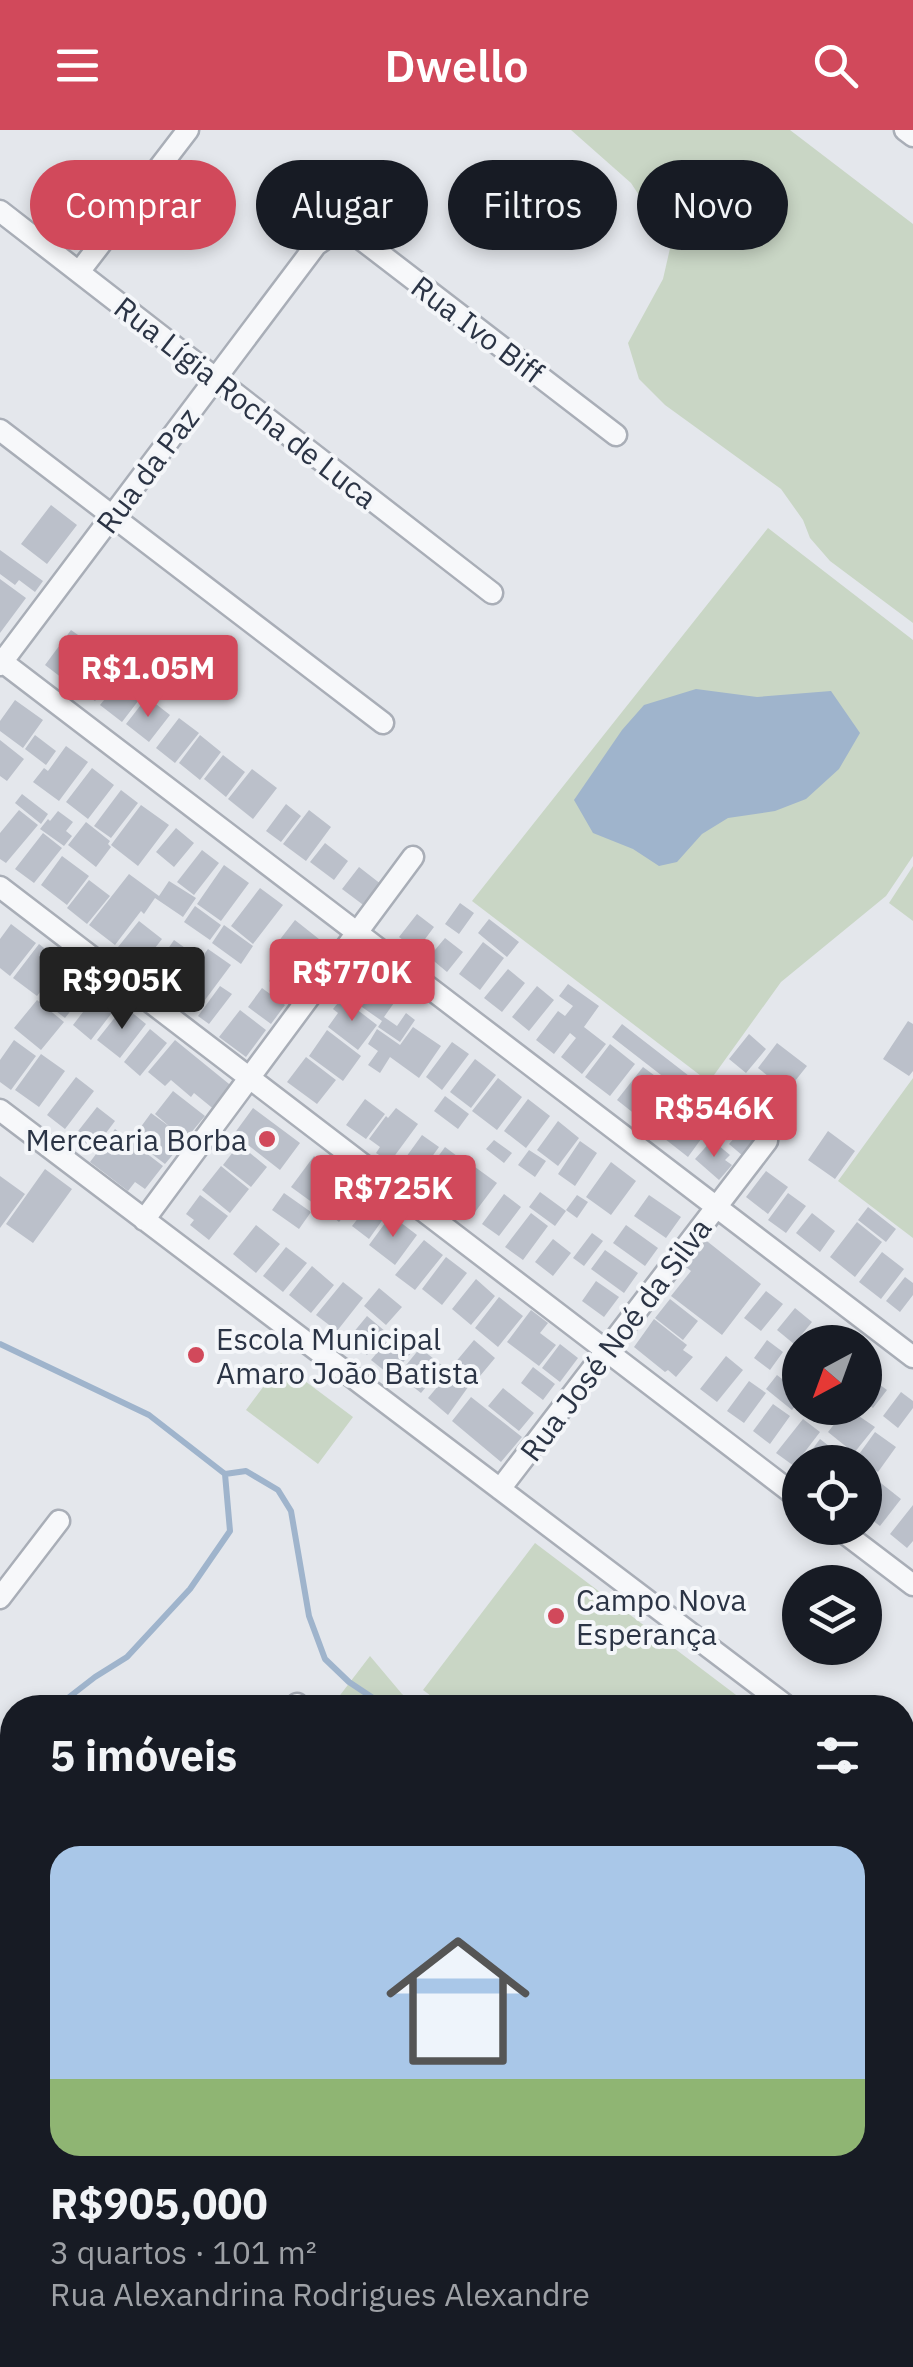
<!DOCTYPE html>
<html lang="pt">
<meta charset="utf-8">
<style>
:root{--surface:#171b24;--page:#242831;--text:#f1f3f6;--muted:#9ea1a6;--accent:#d1495b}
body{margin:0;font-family:"IBM Plex Sans",sans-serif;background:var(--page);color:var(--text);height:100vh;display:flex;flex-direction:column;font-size:38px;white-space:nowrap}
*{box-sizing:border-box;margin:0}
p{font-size:32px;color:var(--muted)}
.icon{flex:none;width:55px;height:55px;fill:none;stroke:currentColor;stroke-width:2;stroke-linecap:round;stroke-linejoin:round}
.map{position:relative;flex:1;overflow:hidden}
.sheet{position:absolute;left:0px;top:1565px;width:915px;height:672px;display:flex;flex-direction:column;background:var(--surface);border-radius:40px 40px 0 0;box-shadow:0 5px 15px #0003}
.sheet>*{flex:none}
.hud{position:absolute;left:30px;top:30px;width:855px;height:90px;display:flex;gap:20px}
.needle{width:65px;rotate:221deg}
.tools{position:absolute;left:782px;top:1195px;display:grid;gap:20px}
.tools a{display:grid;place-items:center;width:100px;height:100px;border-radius:50%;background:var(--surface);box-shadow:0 5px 15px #0003;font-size:50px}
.price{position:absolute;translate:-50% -85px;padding:0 22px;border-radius:10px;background:var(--accent);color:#fff;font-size:32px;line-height:65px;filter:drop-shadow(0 2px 5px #0008)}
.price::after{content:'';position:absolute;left:50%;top:60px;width:30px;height:22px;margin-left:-15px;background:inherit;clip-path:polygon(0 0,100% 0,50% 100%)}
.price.selected{background:#222;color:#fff}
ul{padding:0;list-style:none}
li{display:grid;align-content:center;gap:20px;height:530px;padding:0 50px}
li span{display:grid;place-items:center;height:310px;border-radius:30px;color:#555}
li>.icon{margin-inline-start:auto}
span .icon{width:180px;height:180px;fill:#fffc;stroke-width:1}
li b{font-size:42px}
h2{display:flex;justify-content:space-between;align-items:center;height:120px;padding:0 50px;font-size:42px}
.tag{padding:0 35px;border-radius:45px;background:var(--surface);box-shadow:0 5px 15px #0003;font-size:35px;line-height:90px}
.tag.selected{background:var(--accent);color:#fff}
header{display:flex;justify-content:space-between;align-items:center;height:130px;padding:0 50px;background:var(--accent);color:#fff;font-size:45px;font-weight:600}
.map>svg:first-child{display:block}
.green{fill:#c9d6c5}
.water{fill:#9fb4cc}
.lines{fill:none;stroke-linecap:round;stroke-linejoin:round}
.stream{stroke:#9fb4cc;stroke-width:6}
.building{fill:#bbc0ca}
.street-casing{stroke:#a9aeb7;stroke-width:25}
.secondary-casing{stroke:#a9aeb7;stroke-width:32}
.street{stroke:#f7f8fa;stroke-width:20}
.secondary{stroke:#fff;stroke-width:28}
.poi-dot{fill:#d1495b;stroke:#f4f6f9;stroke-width:4}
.labels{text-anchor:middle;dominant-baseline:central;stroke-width:8;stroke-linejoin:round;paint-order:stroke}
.street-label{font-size:30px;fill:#2b3445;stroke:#f4f6f9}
.poi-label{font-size:30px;fill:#2b3445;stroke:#f4f6f9;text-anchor:start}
</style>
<header><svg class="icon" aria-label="menu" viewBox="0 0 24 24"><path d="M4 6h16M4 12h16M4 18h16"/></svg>Dwello<svg class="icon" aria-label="search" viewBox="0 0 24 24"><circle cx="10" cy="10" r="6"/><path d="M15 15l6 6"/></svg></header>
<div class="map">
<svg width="913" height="2237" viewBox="0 0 913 2237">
<rect width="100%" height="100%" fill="#e4e7ec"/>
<path class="green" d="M571 0H790L913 94V493L830 431 810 408 803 390 781 359 665 275 639 249 628 213 663 149 671 114 631 53Z
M768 398 913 510V726L886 766 781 852 709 952 472 771Z
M913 736V791L889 773Z
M913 948V1108L838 1051Z
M281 1233 353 1287 318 1334 246 1280Z
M535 1413 752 1577H446L423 1560Z
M370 1526 402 1564 420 1577H331Z
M913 1785V2120L903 2133 902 1786Z
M519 2225H792L772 2237H532Z"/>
<path class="water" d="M696 559 757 567 831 561 860 603 839 639 806 669 775 681 728 688 702 704 677 732 659 736 633 719 593 703 574 670 622 600 644 575Z"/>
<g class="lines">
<path class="stream" d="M0 1214 149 1285 225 1344 230 1401 190 1459 127 1527 95 1547 55 1578
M225 1344 246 1341 278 1360 291 1381 309 1486 325 1529 349 1552 388 1578
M0 1678 2 1668 12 1649
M902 1796 913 1795"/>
</g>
<path class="building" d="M51 375 77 395 47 434 21 414Z
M0 420 43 451 35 462 19 450 15 455 0 444Z
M0 449 26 468 0 503Z
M71 500 88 512 62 548 45 535Z
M93 524 117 543 95 571 71 553Z
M121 549 142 566 122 592 100 575Z
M147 567 170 585 149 612 126 594Z
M15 570 43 590 23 618 0 601V591Z
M179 588 199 603 175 633 156 618Z
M35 605 56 621 46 635 25 619Z
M200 605 221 622 200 650 179 633Z
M0 610 24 629 7 651 0 646Z
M66 616 88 632 59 671 33 652 44 638 48 641Z
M223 625 245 642 226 667 204 649Z
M92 638 114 655 88 689 66 672Z
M252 639 277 658 253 689 228 669Z
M121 660 138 673 111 708 94 696Z
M22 664 48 684 41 694 15 673Z
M286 674 301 686 281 712 266 701Z
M141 675 169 695 138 736 111 715Z
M19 680 38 695 6 733 0 729V703Z
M309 680 331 697 306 731 283 714Z
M58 681 73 692 66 701 72 706 64 716 40 699 48 689 50 691Z
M86 692 110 711 108 714 111 717 96 737 68 715Z
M176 698 194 713 174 737 156 722Z
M43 703 62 718 34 753 15 739Z
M325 713 348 731 334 750 310 732Z
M202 720 219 733 194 765 177 752Z
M62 726 89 746 67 775 41 755Z
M224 735 249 753 221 791 197 774Z
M359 737 386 758 370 780 342 759Z
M129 744 159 766 169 751 196 768 183 787 155 768 144 784 141 781 115 815 89 795Z
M89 750 110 766 87 794 67 778Z
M260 758 283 775 253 814 231 796Z
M460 773 474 783 459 804 445 794Z
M195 776 221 795 210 810 184 792Z
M417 784 434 797 417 820 399 807Z
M489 789 519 812 507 827 478 803Z
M295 790 329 817 312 838 278 812Z
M139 791 162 809 141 836 118 817Z
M11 794 36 813 10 846 0 838V809Z
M224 795 253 816 241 834 212 813Z
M445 808 463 822 447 842 429 827Z
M174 810 195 825 172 857 152 842Z
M483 812 504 828 480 860 459 844Z
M39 814 63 833 37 866 13 848Z
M208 819 231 835 199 878 177 862Z
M284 831 306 848 290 868 269 851Z
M64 839 70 844 74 839 92 854 65 888 40 869Z
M508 839 525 853 502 882 484 868Z
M369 840 401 863 384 887 397 896 406 883 415 890 400 912 378 897 382 891 349 868Z
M568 854 599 876 584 897 606 914 582 944 561 927 576 908 570 903 554 924 536 910 558 881 565 886 573 876 559 866Z
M220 856 232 864 209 894 198 886Z
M537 856 554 870 529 901 512 887Z
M262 858 285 875 271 894 248 877Z
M100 860 118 875 91 910 73 895Z
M342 868 377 895 358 920 328 897 338 883 333 879Z
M37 870 64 892 41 920 14 898Z
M124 876 146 894 120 928 97 910Z
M240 880 266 900 246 927 219 907Z
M908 891 913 894V941L909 946 883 929Z
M622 894 702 956 692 969 612 907Z
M413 897 441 916 419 948 390 927 380 943 368 935 378 921 368 914 377 899 400 915Z
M150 899 167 913 140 946 124 932Z
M327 900 361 926 343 951 309 926Z
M749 904 766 919 746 943 729 929Z
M14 910 36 926 11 960 0 952V930Z
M175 910 234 958 216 981 194 963 191 967 171 950 165 956 148 942Z
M452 912 469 924 442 960 426 947Z
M777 913 807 936 787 961 758 938Z
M610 914 635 934 610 966 585 947Z
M41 924 65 941 39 977 15 960Z
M306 927 336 950 317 974 287 952Z
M475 929 496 945 471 978 450 962Z
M643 937 662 951 636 985 617 970Z
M76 947 94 961 65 999 47 985Z
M498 948 522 967 497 1000 472 981Z
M752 951 778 973 756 999 762 1004 743 1026 729 1014 749 991 731 976Z
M705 957 722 971 709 987 691 974Z
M667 959 686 973 662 1006 642 992Z
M173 961 205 986 165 1034 132 1009 151 983 170 997 155 984Z
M445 966 469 984 458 999 434 981Z
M365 969 385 984 366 1009 346 995Z
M528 969 550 986 526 1018 504 1001Z
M690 976 712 994 688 1027 665 1009Z
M97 977 115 991 94 1019 75 1005Z
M253 978 300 1013 280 1040 234 1004Z
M396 978 418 994 393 1028 390 1026 387 1030 376 1023 380 1017 369 1009 386 986 388 988Z
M558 991 579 1008 558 1036 537 1020Z
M115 999 163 1036 145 1059 135 1052 128 1061 90 1032Z
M828 1001 855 1021 835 1049 808 1030Z
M422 1005 439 1017 418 1046 401 1034Z
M494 1010 512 1023 504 1033 486 1019Z
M712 1010 730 1025 725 1030 732 1035 719 1050 695 1029Z
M580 1011 597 1023 575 1056 558 1044Z
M239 1014 267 1037 251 1057 223 1035Z
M445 1017 469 1035 445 1068 421 1050Z
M529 1020 546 1031 535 1047 518 1035Z
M314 1026 336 1043 313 1073 291 1057Z
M611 1032 636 1051 611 1085 586 1067Z
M221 1036 249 1059 230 1083 202 1060Z
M475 1037 497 1053 472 1086 450 1070Z
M45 1039 72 1059 33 1113 6 1094Z
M766 1041 788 1057 768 1084 746 1067Z
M0 1046 25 1064 0 1098Z
M347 1046 365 1060 339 1092 321 1077Z
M540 1062 566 1081 555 1096 529 1077Z
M284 1063 311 1082 299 1099 272 1080Z
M788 1063 806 1076 786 1103 768 1090Z
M504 1064 521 1077 499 1106 482 1094Z
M200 1065 228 1086 209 1110 190 1095 194 1090 186 1084Z
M577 1065 588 1072 577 1088 566 1080Z
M649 1065 681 1087 666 1108 634 1086Z
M370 1073 386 1085 369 1109 352 1096Z
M868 1077 896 1099 886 1112 858 1090Z
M531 1083 548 1096 523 1130 505 1117Z
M812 1083 835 1101 820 1122 796 1103Z
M391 1085 417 1105 395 1135 369 1115Z
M857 1092 882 1112 855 1147 830 1127Z
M256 1095 280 1114 256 1143 233 1124Z
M626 1095 658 1118 645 1136 613 1113Z
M592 1103 603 1111 584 1136 573 1128Z
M703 1108 761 1154 722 1205 671 1166 691 1141 682 1134Z
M553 1109 571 1123 553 1146 535 1132Z
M424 1110 443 1125 415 1160 395 1145Z
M286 1117 307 1133 283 1162 263 1146Z
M605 1120 638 1143 624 1163 591 1139Z
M882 1122 904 1139 881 1169 859 1152Z
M446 1127 467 1143 442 1175 422 1159Z
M312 1136 334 1155 311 1183 289 1165Z
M905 1147 913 1153V1165L900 1182 886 1171Z
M476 1149 495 1166 471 1195 452 1179Z
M596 1151 619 1167 604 1187 582 1171Z
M343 1152 363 1168 337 1201 316 1185Z
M379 1158 402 1177 386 1195 364 1176Z
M766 1161 783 1174 761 1201 744 1188Z
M499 1167 523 1186 498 1217 475 1198Z
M670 1169 698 1191 683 1210 655 1188Z
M795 1178 812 1192 794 1214 777 1200Z
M531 1180 548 1193 540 1203 556 1215 539 1236 507 1212Z
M367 1186 386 1202 367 1225 348 1209Z
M654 1189 687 1215 683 1220 693 1227 676 1247 668 1240 665 1242 634 1217Z
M391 1206 411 1223 391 1246 371 1230Z
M474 1210 495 1228 475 1252 454 1234Z
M767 1210 783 1222 770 1240 754 1228Z
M560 1214 578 1228 560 1252 542 1238Z
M420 1218 443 1236 421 1263 398 1245Z
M800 1225V1253L786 1243Z
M726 1226 743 1240 717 1272 700 1259Z
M533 1237 555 1254 543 1270 521 1253Z
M453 1238 471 1253 448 1285 428 1268Z
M777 1245 800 1263V1270L792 1280 766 1259Z
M872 1249 887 1260 873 1278 865 1272V1259Z
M749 1251 766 1263 744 1293 727 1281Z
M503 1258 534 1283 519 1301 488 1276Z
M901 1262 913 1271V1278L898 1298 883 1286Z
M471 1267 522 1307 501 1332 452 1291Z
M773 1274 790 1286 770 1314 753 1301Z
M847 1278 875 1297 854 1323 828 1302Z
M803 1289 820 1302 794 1336 776 1323Z
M875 1302 896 1317 878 1342 857 1327Z
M820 1309 847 1330 845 1332H803Z
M877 1350 901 1369 880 1396 865 1385V1365Z
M913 1375V1411L907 1418 890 1404Z"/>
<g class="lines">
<defs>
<path id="street" d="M905 0 913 6
M0 81 492 463
M79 142 188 0
M0 300 383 593
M0 530 913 1227
M0 535 316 115 335 102 357 106 616 305
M0 757 800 1369
M0 980 789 1578
M144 1090 413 727
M500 1359 767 1011
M838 1398 913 1455
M0 1468 59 1391
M295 1578 297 1574
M902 1666 913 1672
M0 1972 12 1955
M189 2237 207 2225
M906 2237 913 2228"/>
<path id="secondary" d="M0 2034 12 2048
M178 2225 189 2237
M122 2237 134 2225"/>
</defs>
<use href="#street" class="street-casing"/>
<use href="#secondary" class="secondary-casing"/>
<use href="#street" class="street"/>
<use href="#secondary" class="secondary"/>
</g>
<g class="poi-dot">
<circle cx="267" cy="1009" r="10"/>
<circle cx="196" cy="1225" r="10"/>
<circle cx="556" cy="1486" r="10"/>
</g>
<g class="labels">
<g class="street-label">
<text transform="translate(478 199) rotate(37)">Rua Ivo Biff</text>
<text transform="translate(246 272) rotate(38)">Rua Lígia Rocha de Luca</text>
<text transform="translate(147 340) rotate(-53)">Rua da Paz</text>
<text transform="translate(615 1209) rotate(-53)">Rua José Noé da Silva</text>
</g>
<g class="poi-label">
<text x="247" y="1009" text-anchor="end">Mercearia Borba</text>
<text x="216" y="1208">Escola Municipal<tspan x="216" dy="34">Amaro João Batista</tspan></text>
<text x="576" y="1469">Campo Nova<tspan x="576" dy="34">Esperança</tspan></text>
</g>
</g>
</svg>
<div class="tools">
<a><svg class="needle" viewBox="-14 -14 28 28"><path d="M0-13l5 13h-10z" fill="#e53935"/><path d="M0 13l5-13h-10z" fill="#9ea1a6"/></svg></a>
<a><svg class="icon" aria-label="locate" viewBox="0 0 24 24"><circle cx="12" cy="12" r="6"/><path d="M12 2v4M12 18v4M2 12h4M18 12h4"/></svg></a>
<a><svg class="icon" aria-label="layers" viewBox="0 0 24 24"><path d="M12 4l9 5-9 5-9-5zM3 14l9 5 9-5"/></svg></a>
</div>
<b class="price" style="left:148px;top:590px">R$1.05M</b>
<b class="price" style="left:352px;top:894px">R$770K</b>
<b class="price selected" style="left:122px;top:902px">R$905K</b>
<b class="price" style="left:714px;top:1030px">R$546K</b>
<b class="price" style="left:393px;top:1110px">R$725K</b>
<div class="hud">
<a class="tag selected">Comprar</a>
<a class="tag">Alugar</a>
<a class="tag">Filtros</a>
<a class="tag">Novo</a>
</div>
<section class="sheet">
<h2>5 imóveis<svg class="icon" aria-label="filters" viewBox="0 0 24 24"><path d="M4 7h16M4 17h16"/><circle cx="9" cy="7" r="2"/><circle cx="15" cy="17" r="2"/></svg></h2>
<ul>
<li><span style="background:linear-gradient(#a9c7e8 75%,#8fb573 0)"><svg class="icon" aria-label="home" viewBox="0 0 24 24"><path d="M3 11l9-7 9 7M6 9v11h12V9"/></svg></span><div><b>R$905,000</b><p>3 quartos · 101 m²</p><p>Rua Alexandrina Rodrigues Alexandre</p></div></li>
</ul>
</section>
</div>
